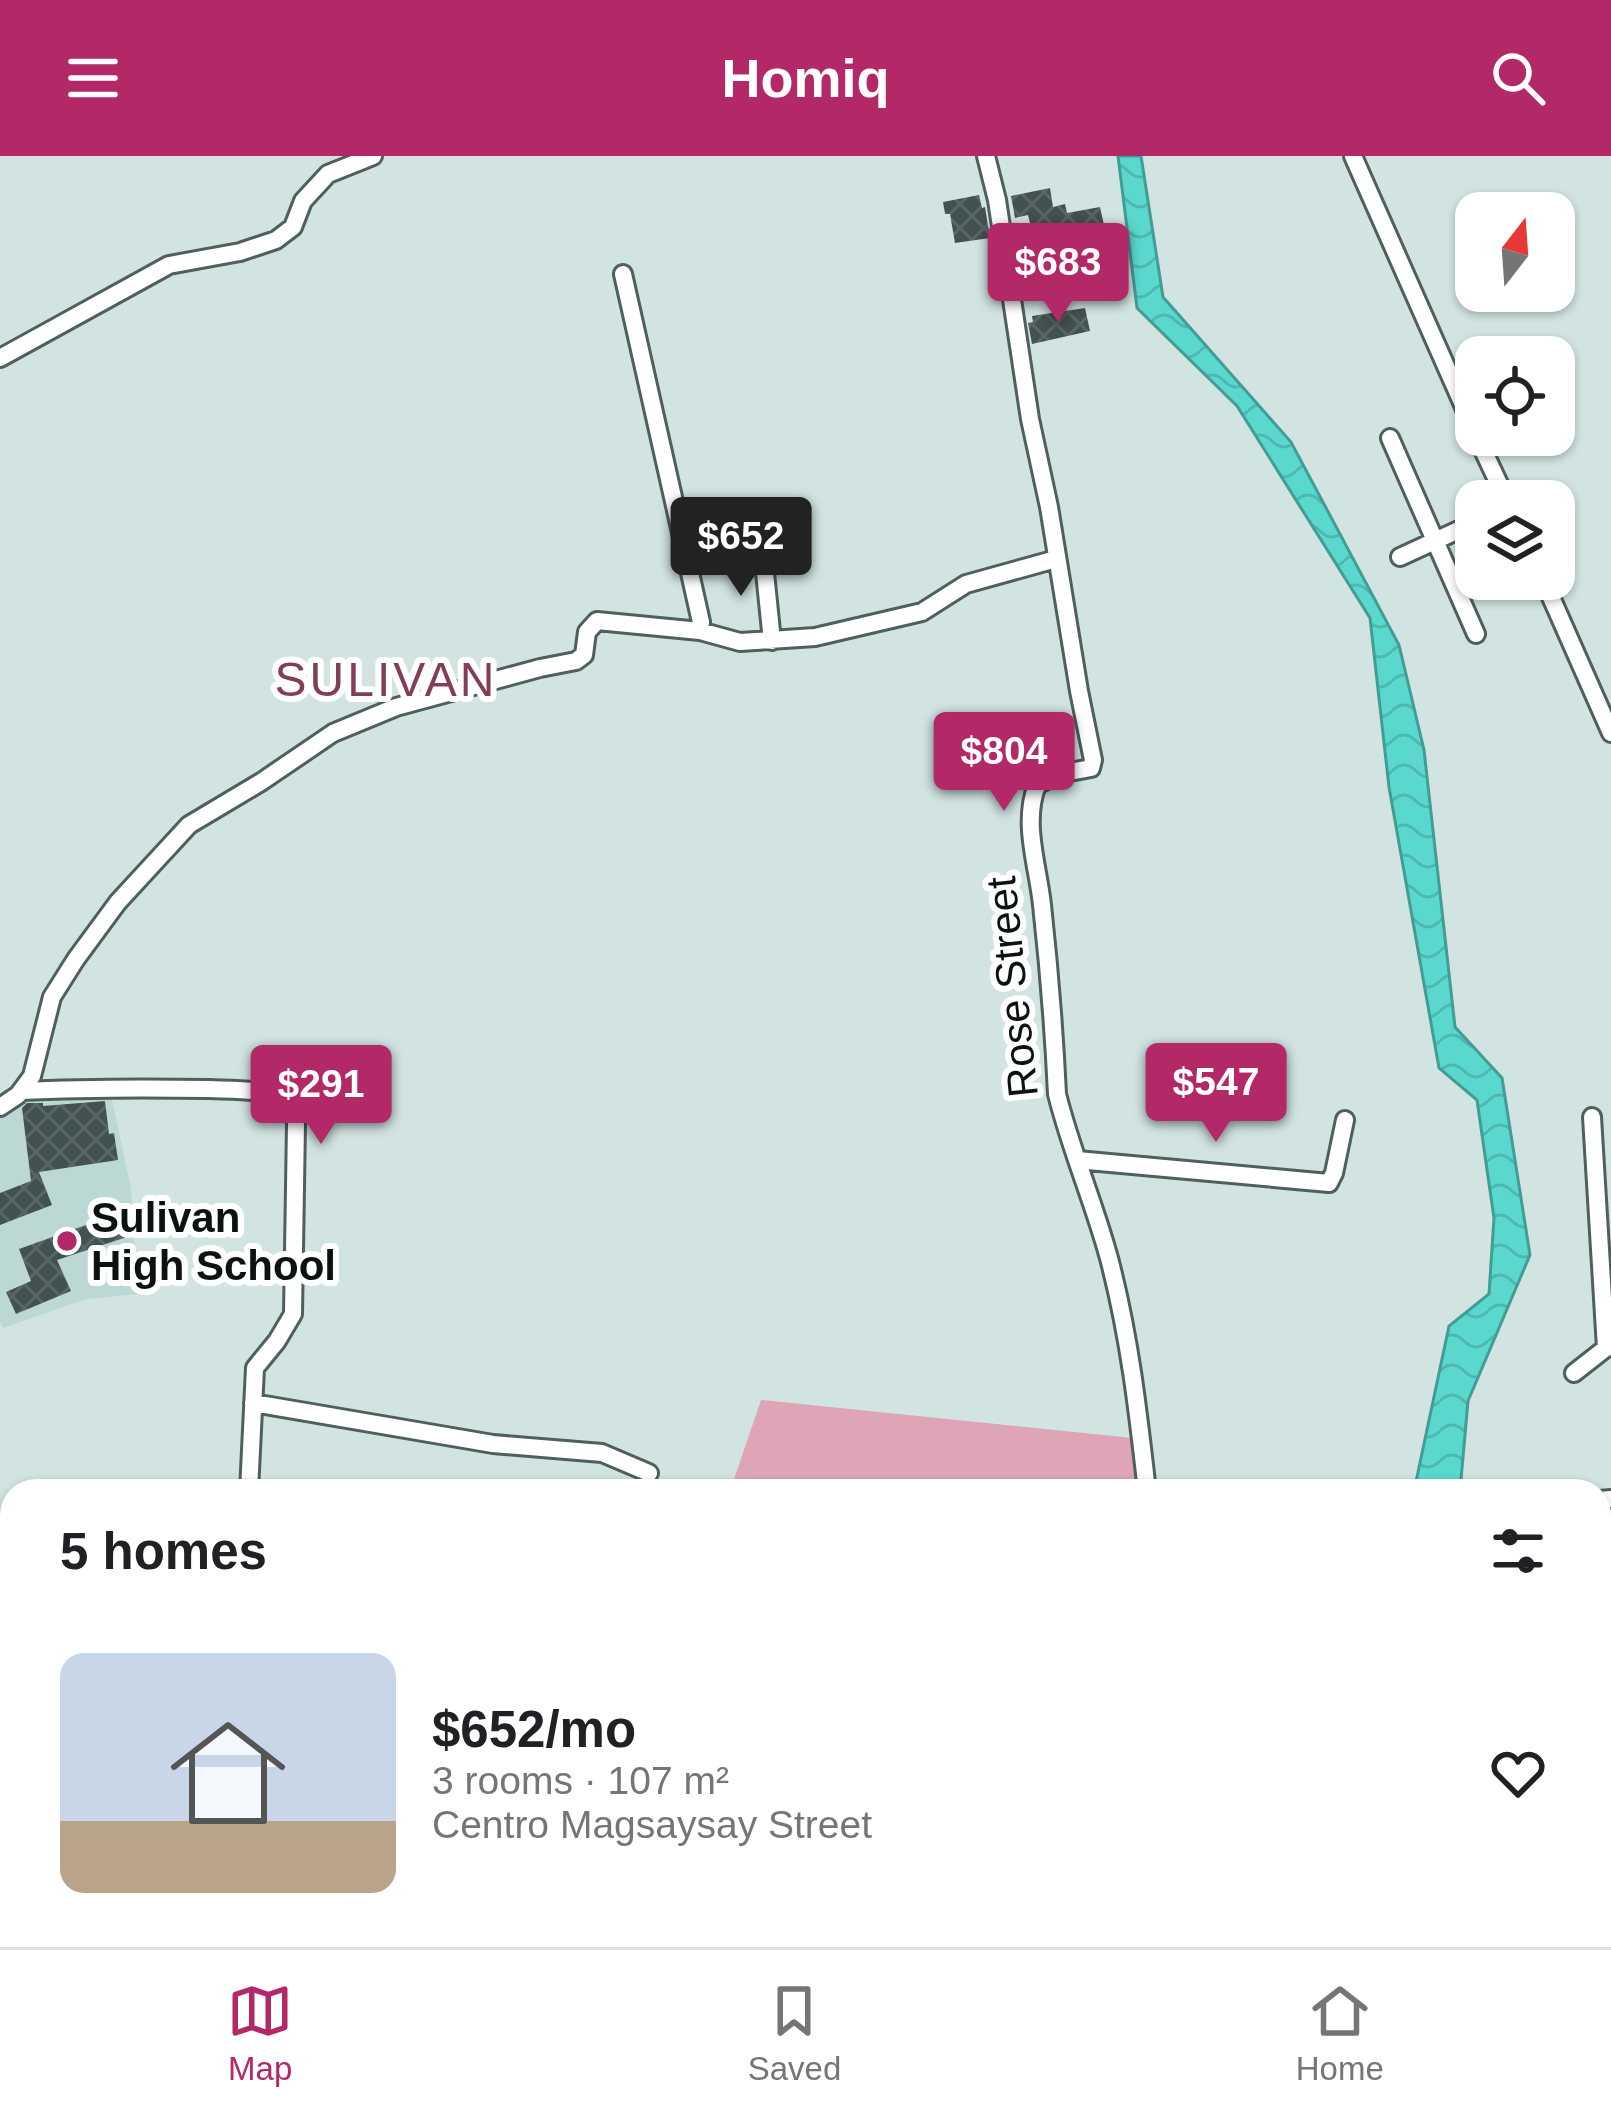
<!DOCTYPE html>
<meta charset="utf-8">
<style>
:root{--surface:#fff;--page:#f6f6f6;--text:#202124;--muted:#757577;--line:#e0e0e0;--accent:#b32967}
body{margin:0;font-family:Helvetica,sans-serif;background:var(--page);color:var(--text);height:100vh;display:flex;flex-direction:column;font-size:45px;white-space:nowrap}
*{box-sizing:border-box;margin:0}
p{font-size:39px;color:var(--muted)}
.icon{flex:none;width:66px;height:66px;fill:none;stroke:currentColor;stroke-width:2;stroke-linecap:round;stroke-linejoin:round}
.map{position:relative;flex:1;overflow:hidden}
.side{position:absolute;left:0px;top:1323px;width:1611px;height:468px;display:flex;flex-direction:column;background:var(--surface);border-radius:36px 36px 0 0;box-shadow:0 3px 9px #0004}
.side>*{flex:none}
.needle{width:78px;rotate:17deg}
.fabs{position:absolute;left:1455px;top:36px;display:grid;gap:24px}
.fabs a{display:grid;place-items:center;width:120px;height:120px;border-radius:24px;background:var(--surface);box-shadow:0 3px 9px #0004;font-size:60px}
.price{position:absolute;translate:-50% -102px;padding:0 27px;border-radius:12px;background:var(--accent);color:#fff;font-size:39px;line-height:78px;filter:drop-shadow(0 3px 6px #0008)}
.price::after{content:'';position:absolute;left:50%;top:72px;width:36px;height:27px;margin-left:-18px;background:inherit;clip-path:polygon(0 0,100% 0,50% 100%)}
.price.current{background:#222;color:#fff}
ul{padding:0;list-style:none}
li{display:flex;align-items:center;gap:36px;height:300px;padding:0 60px}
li+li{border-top:3px solid var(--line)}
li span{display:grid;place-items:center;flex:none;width:336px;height:240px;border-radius:24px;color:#555}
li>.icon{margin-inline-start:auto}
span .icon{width:144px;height:144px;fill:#fffc;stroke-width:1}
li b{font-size:51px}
h2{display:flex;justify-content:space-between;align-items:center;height:144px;padding:0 60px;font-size:51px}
header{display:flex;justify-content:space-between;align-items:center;height:156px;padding:0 60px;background:var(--accent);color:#fff;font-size:54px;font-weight:800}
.menu{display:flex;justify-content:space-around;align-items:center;height:168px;border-top:3px solid var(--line);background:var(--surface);font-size:33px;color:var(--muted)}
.menu a{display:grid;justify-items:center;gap:6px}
.menu .current{color:var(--accent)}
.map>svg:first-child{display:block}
.built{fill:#bcd8d5}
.grass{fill:#dea5b7}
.water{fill:url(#water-waves);stroke:#429d95;stroke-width:3}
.building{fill:url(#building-cross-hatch)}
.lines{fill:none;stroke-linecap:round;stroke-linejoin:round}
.minor-casing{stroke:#4e5f5d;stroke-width:22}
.major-casing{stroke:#4e5f5d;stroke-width:27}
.minor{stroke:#fff;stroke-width:16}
.major{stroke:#fff;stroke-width:21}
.poi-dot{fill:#b32967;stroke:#fff;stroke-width:4.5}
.labels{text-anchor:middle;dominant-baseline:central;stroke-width:12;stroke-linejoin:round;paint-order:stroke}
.street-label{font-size:42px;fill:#0b1211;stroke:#fff}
.poi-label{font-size:42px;font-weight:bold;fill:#0b1211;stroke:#fff;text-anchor:start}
.quarter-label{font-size:48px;letter-spacing:3px;fill:#823d57;stroke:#fff}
</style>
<header><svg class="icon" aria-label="menu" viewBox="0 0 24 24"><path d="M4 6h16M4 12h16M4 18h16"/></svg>Homiq<svg class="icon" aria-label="search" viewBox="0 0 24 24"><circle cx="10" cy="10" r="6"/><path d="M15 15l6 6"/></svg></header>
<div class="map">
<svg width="1611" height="1791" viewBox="0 0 1611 1791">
<defs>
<pattern id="water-waves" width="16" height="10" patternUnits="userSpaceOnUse" patternTransform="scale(3)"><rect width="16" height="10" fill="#5ad8ce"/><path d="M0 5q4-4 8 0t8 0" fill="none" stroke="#4db8b0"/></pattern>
<pattern id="building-cross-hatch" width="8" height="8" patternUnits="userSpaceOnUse" patternTransform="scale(3)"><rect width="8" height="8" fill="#425250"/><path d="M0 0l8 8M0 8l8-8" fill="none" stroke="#596665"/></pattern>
</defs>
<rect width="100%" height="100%" fill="#d1e4e2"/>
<path class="built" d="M110 935 131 1032 138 1138 86 1143 3 1172 0 1166V958L24 940Z"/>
<path class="grass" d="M761 1244 1132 1282 1138 1335H730Z"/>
<path class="water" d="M1118 0H1141L1163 141 1291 286 1399 489 1424 594 1455 871 1502 922 1530 1099 1468 1245 1460 1335H1414L1449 1170 1489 1138 1494 1062 1477 944 1439 912 1389 631 1370 462 1237 250 1137 152Z"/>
<path class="building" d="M1050 32 1053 51 1065 48 1067 57 1100 51 1108 87 1100 88 1103 106 1046 117 1048 125 1023 129 1016 87 1034 83 1028 59 1015 62 1011 40Z
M979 39 982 52 985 51 990 82 955 87 950 58H945L943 46Z
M1085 152 1090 175 1032 188 1028 167 1033 166 1032 160Z
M105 945 109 978 114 977 118 1004 39 1016 52 1049 0 1069V1037L31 1025 22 952 27 947H43V950Z
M125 1055 133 1079 57 1104 71 1135 16 1158 6 1136 31 1125 19 1093Z"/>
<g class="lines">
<defs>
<path id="minor" d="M986 0 997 44 1030 263 1049 351 1079 535 1093 604 1091 612 1059 618 1037 629C1022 667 1038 710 1042 749 1049 812 1054 875 1057 938 1071 995 1095 1049 1110 1106 1130 1184 1138 1256 1147 1335
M1353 0 1476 278
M623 118 701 466 700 475
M0 202 169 109 240 96 276 84 293 71 303 45 328 18 373 0
M1476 279 1507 345
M1390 282 1476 478
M763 397 772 485
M1400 401 1476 366
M1543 423 1611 577
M21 935C84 932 147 932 210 933 229 934 268 933 285 943 294 949 295 958 296 968L293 1158 277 1185 255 1212 249 1335
M0 951 18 939 32 920 52 841 76 803 118 746 189 669 261 626 333 577 396 551 540 512 576 505 584 499 587 476 597 465 700 475 740 486 815 481 922 456 966 428 1056 403
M1592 961 1606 1192
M1077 1004 1329 1027 1334 1017 1345 964
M1574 1217 1606 1192 1611 1191
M253 1247 493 1288 602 1297 649 1317
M1599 1344 1611 1343
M1599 1471H1611
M1599 1585H1611
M0 1683 12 1676
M1599 1702H1611
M382 1791 383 1779
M1155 1791 1156 1779"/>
<path id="major" d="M0 1753 12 1778"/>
</defs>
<use href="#minor" class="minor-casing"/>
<use href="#major" class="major-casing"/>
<use href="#minor" class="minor"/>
<use href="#major" class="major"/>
</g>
<circle class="poi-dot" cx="67" cy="1085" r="12"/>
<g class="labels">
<g class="street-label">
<text transform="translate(1012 831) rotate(-96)">Rose Street</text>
</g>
<g class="poi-label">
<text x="91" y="1061">Sulivan<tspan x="91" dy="48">High School</tspan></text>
</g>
<g class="quarter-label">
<text x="386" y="523">SULIVAN</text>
</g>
</g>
</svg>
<div class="fabs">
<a><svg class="needle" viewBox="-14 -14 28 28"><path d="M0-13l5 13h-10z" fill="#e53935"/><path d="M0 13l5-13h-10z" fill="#757577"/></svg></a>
<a><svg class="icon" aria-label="locate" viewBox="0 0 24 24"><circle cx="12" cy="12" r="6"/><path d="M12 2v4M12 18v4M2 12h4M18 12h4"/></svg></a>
<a><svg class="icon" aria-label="layers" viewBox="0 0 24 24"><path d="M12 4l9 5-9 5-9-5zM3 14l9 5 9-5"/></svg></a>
</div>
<b class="price" style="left:1058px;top:169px">$683</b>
<b class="price current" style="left:741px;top:443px">$652</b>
<b class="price" style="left:1004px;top:658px">$804</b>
<b class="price" style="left:1216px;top:989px">$547</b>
<b class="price" style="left:321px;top:991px">$291</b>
<section class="side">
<h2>5 homes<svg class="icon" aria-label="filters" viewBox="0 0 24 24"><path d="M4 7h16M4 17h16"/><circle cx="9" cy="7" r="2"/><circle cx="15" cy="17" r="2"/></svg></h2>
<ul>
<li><span style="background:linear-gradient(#c9d6e8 70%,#b9a48a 0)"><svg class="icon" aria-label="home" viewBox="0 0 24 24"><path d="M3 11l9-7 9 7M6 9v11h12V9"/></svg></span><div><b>$652/mo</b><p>3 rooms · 107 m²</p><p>Centro Magsaysay Street</p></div><svg class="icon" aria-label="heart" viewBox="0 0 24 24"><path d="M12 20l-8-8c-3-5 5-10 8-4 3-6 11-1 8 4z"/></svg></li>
</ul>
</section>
</div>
<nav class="menu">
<a class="current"><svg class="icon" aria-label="map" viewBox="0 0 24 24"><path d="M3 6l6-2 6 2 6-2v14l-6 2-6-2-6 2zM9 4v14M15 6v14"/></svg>Map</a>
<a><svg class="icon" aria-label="saved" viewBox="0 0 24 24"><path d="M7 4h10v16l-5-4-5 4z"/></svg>Saved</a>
<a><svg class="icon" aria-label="home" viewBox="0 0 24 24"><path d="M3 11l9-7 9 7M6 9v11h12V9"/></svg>Home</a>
</nav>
